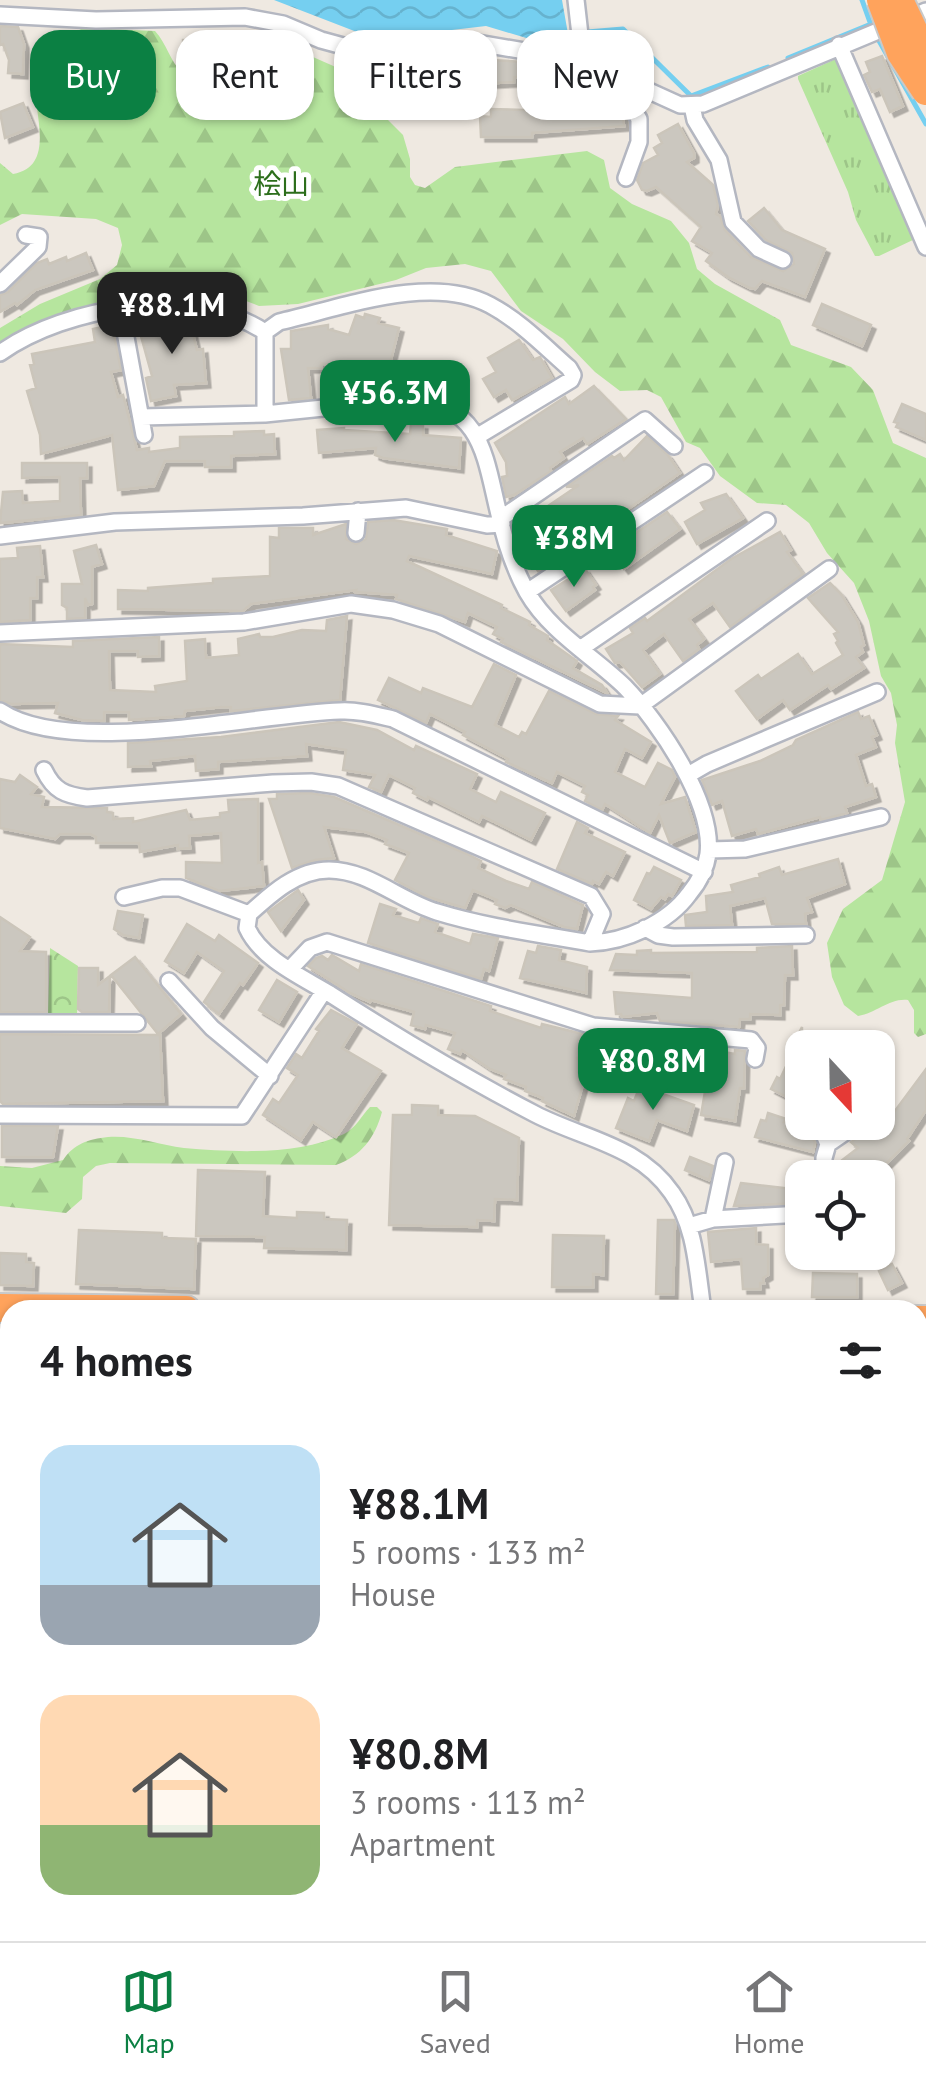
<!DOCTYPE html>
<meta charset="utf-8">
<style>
:root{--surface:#fff;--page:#f6f6f6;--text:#202124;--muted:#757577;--line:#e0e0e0;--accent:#0b8043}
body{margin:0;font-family:"PT Sans","Noto Sans JP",sans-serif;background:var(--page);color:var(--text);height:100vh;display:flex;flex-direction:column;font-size:38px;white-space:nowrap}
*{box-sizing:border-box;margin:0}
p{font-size:32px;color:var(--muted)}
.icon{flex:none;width:55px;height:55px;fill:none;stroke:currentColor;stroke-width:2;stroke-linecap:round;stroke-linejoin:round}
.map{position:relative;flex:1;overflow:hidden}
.side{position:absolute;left:0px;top:1300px;width:928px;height:642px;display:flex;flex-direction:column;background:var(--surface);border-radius:30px 30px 0 0;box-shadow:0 2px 8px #0004}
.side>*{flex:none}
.banner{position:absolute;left:30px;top:30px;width:868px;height:90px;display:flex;gap:20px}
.needle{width:65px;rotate:158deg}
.controls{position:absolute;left:785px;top:1030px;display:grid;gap:20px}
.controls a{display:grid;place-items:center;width:110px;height:110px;border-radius:20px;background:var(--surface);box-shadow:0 2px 8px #0004;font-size:50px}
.price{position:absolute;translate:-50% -85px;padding:0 22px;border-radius:20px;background:var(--accent);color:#fff;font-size:32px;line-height:65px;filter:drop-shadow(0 2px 5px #0008)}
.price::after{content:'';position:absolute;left:50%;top:60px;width:30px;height:22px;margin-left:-15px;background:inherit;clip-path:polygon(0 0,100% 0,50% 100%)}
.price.current{background:#222;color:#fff}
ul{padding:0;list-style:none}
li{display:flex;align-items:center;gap:30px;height:250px;padding:0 40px}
li span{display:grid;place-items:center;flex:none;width:280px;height:200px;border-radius:30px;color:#555}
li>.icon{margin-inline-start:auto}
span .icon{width:120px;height:120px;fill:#fffc;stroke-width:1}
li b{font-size:42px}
h2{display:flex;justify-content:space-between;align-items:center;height:120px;padding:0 40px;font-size:42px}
.pill{padding:0 35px;border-radius:30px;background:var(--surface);box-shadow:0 2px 8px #0004;font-size:35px;line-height:90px}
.pill.current{background:var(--accent);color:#fff}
.dock{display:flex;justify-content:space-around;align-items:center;height:140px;border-top:2px solid var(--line);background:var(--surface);font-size:28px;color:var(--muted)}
.dock a{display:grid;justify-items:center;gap:5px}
.dock .current{color:var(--accent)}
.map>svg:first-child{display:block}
.grass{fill:url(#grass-tufts)}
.forest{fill:url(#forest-firs)}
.park{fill:url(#park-crowns)}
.water{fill:url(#water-waves)}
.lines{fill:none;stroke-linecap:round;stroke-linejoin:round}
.stream{stroke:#75cff0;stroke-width:5}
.building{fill:#cbc7bf;stroke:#cbc5ba;stroke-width:2.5;filter:url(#shadow)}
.street-casing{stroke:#b4b7c1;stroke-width:20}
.secondary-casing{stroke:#b4b7c1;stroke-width:28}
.highway-casing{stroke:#c9c9c9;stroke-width:32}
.street{stroke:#fff;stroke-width:15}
.secondary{stroke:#fff;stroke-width:22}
.highway{stroke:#ffa35c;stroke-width:28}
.rail{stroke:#a3a6b8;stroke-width:5}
.highway-bridge-casing{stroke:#c9c9c9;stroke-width:32;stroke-linecap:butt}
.highway-bridge{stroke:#ffa35c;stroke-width:28}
.labels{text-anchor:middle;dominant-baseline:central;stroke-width:10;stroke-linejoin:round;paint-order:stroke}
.park-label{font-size:28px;fill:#2c6e1b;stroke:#fff}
</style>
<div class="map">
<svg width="926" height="1941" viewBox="0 0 926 1941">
<defs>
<pattern id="grass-tufts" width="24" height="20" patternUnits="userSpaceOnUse" patternTransform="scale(2.5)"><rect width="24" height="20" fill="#b6e59e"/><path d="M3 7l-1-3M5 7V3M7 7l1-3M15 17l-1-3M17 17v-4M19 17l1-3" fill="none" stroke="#9dc588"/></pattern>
<pattern id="forest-firs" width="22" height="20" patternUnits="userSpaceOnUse" patternTransform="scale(2.5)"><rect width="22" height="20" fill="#b6e59e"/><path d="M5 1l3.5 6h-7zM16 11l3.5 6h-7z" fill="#9dc588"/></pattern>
<pattern id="park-crowns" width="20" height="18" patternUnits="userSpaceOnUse" patternTransform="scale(2.5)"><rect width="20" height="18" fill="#b6e59e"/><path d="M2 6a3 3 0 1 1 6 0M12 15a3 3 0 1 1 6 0" fill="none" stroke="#9dc588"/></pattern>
<pattern id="water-waves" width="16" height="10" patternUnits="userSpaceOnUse" patternTransform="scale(2.5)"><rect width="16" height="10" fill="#75cff0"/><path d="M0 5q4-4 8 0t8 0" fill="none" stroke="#66b2ce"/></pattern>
<filter id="shadow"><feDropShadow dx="4.5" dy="4.5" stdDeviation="0" flood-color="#0004"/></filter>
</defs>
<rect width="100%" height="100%" fill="#efe9e1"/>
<path class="grass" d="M838 58 915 239 879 256H875L856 220 848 192 798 79V76Z"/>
<path class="forest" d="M83 28 155 31C167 44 170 62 183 73 216 75 242 76 265 49L288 46 347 72 371 87 381 113 403 135 410 159V177L415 185 425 188 455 167 587 151 604 160 610 188 632 204 671 221 689 243 697 269 715 284 780 320 791 345 851 367 873 390 893 443 926 458V1034L918 1037 914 1033V1010L908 1000C889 998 877 1013 858 1016L844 1005 832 977 827 943 843 909 882 880 905 802 895 743 897 725 891 693 881 676 869 621 854 583 827 553 809 523 786 505 757 503 720 476 700 448 686 442 661 397 647 390 620 391 595 372 563 339 521 311 491 271 465 264 426 268 396 280 298 304 259 306 196 282 90 305 58 316 0 345V328L40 304 100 279 117 265 122 245 118 228 96 219 22 214 0 225V163L13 174C59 167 31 105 35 78 35 72 41 60 44 55 52 43 70 35 83 28Z
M370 1107H377L382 1112C375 1138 361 1156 336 1165L110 1163 96 1166 83 1177 82 1199 66 1213 0 1206V1166L32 1168 63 1160C74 1144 88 1139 108 1137 134 1135 159 1145 184 1148 234 1152 297 1156 344 1134 356 1128 361 1116 370 1107Z"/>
<path class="park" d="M50 948 78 966 77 1016 48 1015Z"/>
<path class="water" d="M274 0H562L568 34 558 42 543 43 486 26 375 39Z
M0 1534 10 1538V1866L0 1858Z
M655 1933 683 1941 484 1938 480 1941H79L73 1933Z"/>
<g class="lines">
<path class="stream" d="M862 0 871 25
M563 34 623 29 691 96 768 67
M878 39 926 124
M788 58 871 24"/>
</g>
<path class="building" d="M0 26 18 27 24 44 23 74 8 73 9 60 3 44 0 45Z
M213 34H238L237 57 183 55V40H213Z
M470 54 491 57V60L525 62V77H514V82L475 84V92H462V70H470Z
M882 56 903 106 890 112 880 89 872 92 864 75 870 72 866 62Z
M560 76H587L585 105 616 104 623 115 624 126 532 133V137H481L480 116 491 117V109L555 111 556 86H560Z
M23 103 33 127 5 138 0 112Z
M678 124 694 153V158L687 162 713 185 718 205 716 214 720 216 725 230 751 257 783 271 794 264 792 253 766 240 748 221 764 208 782 230 825 249 805 297 762 281 755 289 750 288 728 277 706 261 712 253 692 241 701 227 656 187 647 191 642 190 637 180 643 163 658 155 654 148 662 143 658 135Z
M86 253 93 270 35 290 17 305 15 303 0 312V295L8 292 37 263 47 259 49 264 66 257 67 261Z
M822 304 871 325 862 346 813 325Z
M365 314 380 318 378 323 399 328 386 379 367 374 362 393 351 394 348 393 354 373 321 363V368H308L311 398 289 400 281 349H291V331L328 325V329L349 335 356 315 364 318Z
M170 317 189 319 197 350 203 349 206 383 174 385 176 396 151 401 146 378 152 376 139 329Z
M112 325 121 370 111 372 118 397 123 395 137 450 149 448V452L180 448V437L234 436V432L264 431V435L274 434 275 454 231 456V467H205V461H165L154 486 118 490 112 435 41 454 40 435 27 391 36 388 30 365 34 364 32 354 95 342 93 329Z
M519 340 533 360 540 357 552 378 512 400 506 390 494 397 483 379 496 372 488 358Z
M594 386 626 419 587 444 583 438 560 452 564 458 550 468 551 471 514 495 506 497 502 477 507 476 506 462 495 443 565 397 569 404Z
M902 404 926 414V440L896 427 898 423 894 422Z
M411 424 423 425V435L461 438 459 468 383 458 375 455 376 448 319 453 317 430 344 428V430L410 434Z
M647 436 668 455 680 473 538 571 518 543 514 529 579 485 566 487 612 456 614 458 620 454 624 460Z
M22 463H87V478H80L81 515 0 523 3 492 22 491 23 503 60 501V477L22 478Z
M726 494 743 518 697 544 685 522 705 510 701 503Z
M667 512 680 529 624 569 610 550Z
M393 520 447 529 446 535 497 551 492 574 409 556 407 561 502 605 501 608 530 622 529 625 548 636 547 640 577 661 573 668 602 685 607 693 501 642 503 639 493 634 497 627 468 613 465 622 396 599 397 595 355 592 356 590 251 604 243 611 118 609V590L148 591V588L213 583V579L270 576V537L279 538V528H313V535L346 524V539L356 544 366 539 368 522Z
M780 532 791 550 787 552 803 574 730 627 713 603 689 619 704 639 697 645 699 649 683 661 664 634 643 650 660 674 642 687 620 662 615 663 606 649 633 633 630 628 645 618 647 621 731 559Z
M96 545 102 564 92 567V604L88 605 85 598V618L67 619V608L62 605V584H82L74 551Z
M40 546 43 577H37V598H30V620L0 622V559L18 558 17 548Z
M585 569 596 585 593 587 595 590 566 611 551 590Z
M830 583 841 594 858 622 864 645 861 647 863 652 856 657 864 668 831 689 828 685 790 710 783 700 757 719 736 691 758 675 761 679 798 654 812 674 843 655 836 643 838 641 834 634 838 632 808 598Z
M347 616 340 700 231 711V707H222L185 711 184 716 129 720V712H104V721L82 720 55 713 58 703 11 704 0 700V644L73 647V641L159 637V656L138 657V651H109L110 690 156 692 155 686 187 681 185 641 205 639 206 658 239 655 238 639 259 634 260 637H273L302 630 326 631 327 620Z
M494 664 516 675 495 725 519 737 522 732 526 734 549 691 596 714 618 716 615 720 651 742 642 758 625 749 615 772 645 787 658 763 672 770 675 777 661 804 685 797 696 832 670 843 659 815 650 833 605 804 602 810 585 801 588 795 582 792 585 786 557 772 552 783 506 762 508 759 463 735 465 732 430 714 426 723 378 700 389 678 421 693 423 688 472 707Z
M858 712 861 719 869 716 877 735 872 737 876 747 856 755 866 786 872 784 876 797 845 807 847 813 821 820 820 817 758 834 756 829 732 836 722 801 712 805 702 780 760 761 793 745 796 740Z
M339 722 377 730 414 750 416 746 477 774 470 789 496 802 501 792 545 813 531 840 482 816 479 822 428 797 427 800 413 793 415 788 389 775 381 792 369 787 375 775 343 770 346 750 306 744 307 756 218 762V769L196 771 195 756 150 761 151 766 128 767V743L221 737Z
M20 775 37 787 31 794 44 797 42 807 107 808V812L113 813V819L133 818V822L186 810 190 820 220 817V813L229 812 228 800 258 799V863L262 862 264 886 219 891 186 878V862L222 863 221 833 189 836 190 848 178 849V845L140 852 139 843H96V837L90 834H60L55 839 0 828V779L15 782Z
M310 793 334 797 467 854 481 861 478 868 506 881 529 889 532 882 583 905 577 929 564 927 511 905 505 908 495 904 497 900 473 890 465 908 428 897 395 880 409 853 385 844 387 840 366 832 324 827 334 858 315 860 292 868 269 799H277V794Z
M577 822 588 828 585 833 625 852 613 876 606 872 599 884 593 881 592 884 557 869Z
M838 859 845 884 807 898 812 912 805 914 806 924H772L765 898 730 906 732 925 686 926 685 915 707 912 706 896 733 892 731 885 760 877 759 874 779 867 782 875Z
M654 867 681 880 672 896 668 894 665 899 661 897 651 909 634 900 647 873 650 874Z
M298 890 304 900 281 931 268 912Z
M380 904 396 909 393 915 419 923 421 918 438 924 435 932 470 944 473 934 498 938 489 971 484 969 481 979 368 943Z
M118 911 143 915 139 938 123 935 114 929Z
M0 917 30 937 20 951 46 952V1012H0Z
M187 924 215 941 219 935 258 963 243 985 240 983 219 1014 204 1002 224 971 197 952 184 973 165 961Z
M538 946 561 950 559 960 587 967 586 993 520 978 528 951 536 953Z
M792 946 793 975H785L784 1005H780V1015L750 1014V1019H740L739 1027 660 1021 657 1013 622 1017 621 1014H616L614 992 692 998V973L610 970 616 954 637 955V951L651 950V953L757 952V948Z
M332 955 359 971 361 964 491 1006 490 1011 541 1028 542 1024 595 1037 594 1042 637 1046V1042L656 1043 655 1063 576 1058 589 1063 574 1116 542 1101 543 1098 525 1091 526 1087 504 1079 506 1075 490 1069 462 1050 460 1054 448 1049 455 1033 426 1025 425 1029 411 1025 414 1012 371 1000 370 1002 350 993 308 966 316 958 322 956 328 960Z
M135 957 181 1014 158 1034 111 975Z
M79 968H98V985L110 976 109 1012H82L78 1009Z
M277 980 297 992 279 1022 259 1010Z
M331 1010 357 1024 342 1048 381 1071 336 1137 313 1122 301 1140 263 1115 273 1099 279 1103 298 1075 287 1068 296 1054 302 1058 319 1031 316 1029Z
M802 1027V1037L805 1033 833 1048H802V1085L793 1091 791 1099 771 1089 777 1077 780 1079 791 1056 788 1054Z
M0 1034 160 1035 163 1101 3 1104 0 1101Z
M689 1046 735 1054V1050L745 1051 744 1088H740L735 1121 701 1115 707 1080 685 1078Z
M926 1069V1110L907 1139 909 1141 872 1178H835L836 1165 858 1148 851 1142 867 1131 871 1122H878V1107L889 1119Z
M640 1086 694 1105 687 1131 657 1120 649 1141 616 1128 628 1098 634 1101Z
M412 1105 438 1106V1115L475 1116 519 1138 517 1200 495 1199 494 1221 477 1220V1227L389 1225 393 1115H412Z
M768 1113 786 1119 784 1122 802 1123 815 1142 813 1152 755 1137 761 1120 766 1121Z
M2 1126H58L53 1157H2Z
M690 1157 713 1166 709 1180 685 1170Z
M198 1170 265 1172 263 1216 297 1218V1212L324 1213V1219L347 1220 346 1250 264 1248 265 1237 196 1236Z
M741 1183 802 1190V1203L734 1206Z
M658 1220H674L675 1223 673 1294H656Z
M756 1228V1244L768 1245V1275L763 1278 764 1283H760V1289H743L741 1259 711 1262 708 1232Z
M79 1230 162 1233V1238L196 1239 194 1289 76 1284Z
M553 1235 604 1236 603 1275 593 1274V1287H552Z
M0 1253 26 1254V1262L34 1263 33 1286 0 1285Z
M892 1264 902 1283 888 1290 879 1271Z
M813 1273 857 1274V1297H812Z"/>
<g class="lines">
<defs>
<path id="street" d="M576 0 583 61
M0 15 96 20 245 17 283 24 321 40 365 52 406 50 466 41 583 61 680 105 703 104 926 11
M839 45 926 247
M609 73 608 83 627 99 639 119V142L626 178
M692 106 695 120 719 160 733 222 759 249 783 260
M0 284 38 247 39 237 26 235
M121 310 144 435
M265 332 279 322C341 308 431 273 490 305 520 321 544 346 569 368L573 375 571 380 478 436
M0 353C66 306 195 285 265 332V414
M141 417 265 414 411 399C479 406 484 450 497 506 503 534 513 567 527 592 550 632 593 656 625 687 659 722 714 803 708 854 706 869 699 882 689 894 668 923 625 942 590 943 539 934 486 927 437 912 400 901 368 870 329 870 297 870 271 894 249 914L247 928C261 959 302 977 330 994 397 1037 464 1077 535 1114 583 1139 639 1145 672 1193 696 1226 697 1271 703 1310
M500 519 645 420 674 446
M356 533 358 511
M0 536 115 522 303 516 406 508 487 525 502 524
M527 592 705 473
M0 633 244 622 351 604 393 610 439 624 600 704 640 706 829 569
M580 649 767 521
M0 711C70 758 254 714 340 711 358 710 376 715 393 719L704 872
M44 770C54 791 65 795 87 798L273 783 311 782 338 786 591 896 602 914 590 943
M688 775 707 764 877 692
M709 850 745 849 881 817
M124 897 162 888H180L249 914
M645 928 658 935 673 937 806 935
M290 969 310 948 327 942 593 1026 751 1040 757 1048 755 1059
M169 981 212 1028 270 1076
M0 1023H137
M802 1097V1111
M0 1115 242 1116 324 991
M813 1122 823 1132 828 1144 824 1158V1178
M828 1144 860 1122
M713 1219 725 1162
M689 1226 713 1219 802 1214
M0 1425 10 1427
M918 1532 926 1552
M918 1892H926
M0 1894 10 1901
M41 1932 48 1941
M749 1932 771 1941
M839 1941 843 1932"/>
<path id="secondary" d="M0 1390 10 1391
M918 1477 926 1478"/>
<path id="highway" d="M0 1308 186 1310
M918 1320H926"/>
</defs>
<use href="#street" class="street-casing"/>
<use href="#secondary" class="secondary-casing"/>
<use href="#highway" class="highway-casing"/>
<use href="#street" class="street"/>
<use href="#secondary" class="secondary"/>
<use href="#highway" class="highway"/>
<path class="rail" d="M0 1350H10
M918 1357H926"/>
<defs>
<path id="highway-bridge" d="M881 0 901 53 926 91
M899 0 926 57"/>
</defs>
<use href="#highway-bridge" class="highway-bridge-casing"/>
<use href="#highway-bridge" class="highway-bridge"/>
</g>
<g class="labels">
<g class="park-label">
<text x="281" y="183">桧山</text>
</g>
</g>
</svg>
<div class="controls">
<a><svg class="needle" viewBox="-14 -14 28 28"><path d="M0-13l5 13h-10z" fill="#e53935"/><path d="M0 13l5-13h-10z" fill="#757577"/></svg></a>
<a><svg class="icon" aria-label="locate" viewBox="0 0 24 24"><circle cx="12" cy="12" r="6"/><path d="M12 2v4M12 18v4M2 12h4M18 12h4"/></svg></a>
</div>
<b class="price current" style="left:172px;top:357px">¥88.1M</b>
<b class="price" style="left:395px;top:445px">¥56.3M</b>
<b class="price" style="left:574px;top:590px">¥38M</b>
<b class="price" style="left:653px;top:1113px">¥80.8M</b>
<div class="banner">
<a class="pill current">Buy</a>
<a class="pill">Rent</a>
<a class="pill">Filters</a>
<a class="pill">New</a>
</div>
<section class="side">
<h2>4 homes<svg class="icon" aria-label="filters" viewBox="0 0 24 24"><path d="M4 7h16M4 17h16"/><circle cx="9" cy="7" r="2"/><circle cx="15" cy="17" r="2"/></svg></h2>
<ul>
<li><span style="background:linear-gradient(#bfe0f5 70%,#9aa5b1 0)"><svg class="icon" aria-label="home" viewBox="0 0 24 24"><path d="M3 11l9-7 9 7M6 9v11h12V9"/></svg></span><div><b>¥88.1M</b><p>5 rooms · 133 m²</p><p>House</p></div></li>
<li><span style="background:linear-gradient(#ffd9b3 65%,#8fb573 0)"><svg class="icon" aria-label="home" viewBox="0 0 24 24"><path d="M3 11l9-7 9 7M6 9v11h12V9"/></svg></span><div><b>¥80.8M</b><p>3 rooms · 113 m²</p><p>Apartment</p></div></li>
</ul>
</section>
</div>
<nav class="dock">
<a class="current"><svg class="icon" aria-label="map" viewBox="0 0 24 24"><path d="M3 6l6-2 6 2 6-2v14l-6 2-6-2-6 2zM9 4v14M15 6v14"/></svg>Map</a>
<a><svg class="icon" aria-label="saved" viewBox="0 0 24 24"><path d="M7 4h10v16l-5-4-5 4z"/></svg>Saved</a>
<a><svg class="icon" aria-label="home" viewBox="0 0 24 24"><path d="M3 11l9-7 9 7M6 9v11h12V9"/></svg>Home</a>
</nav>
